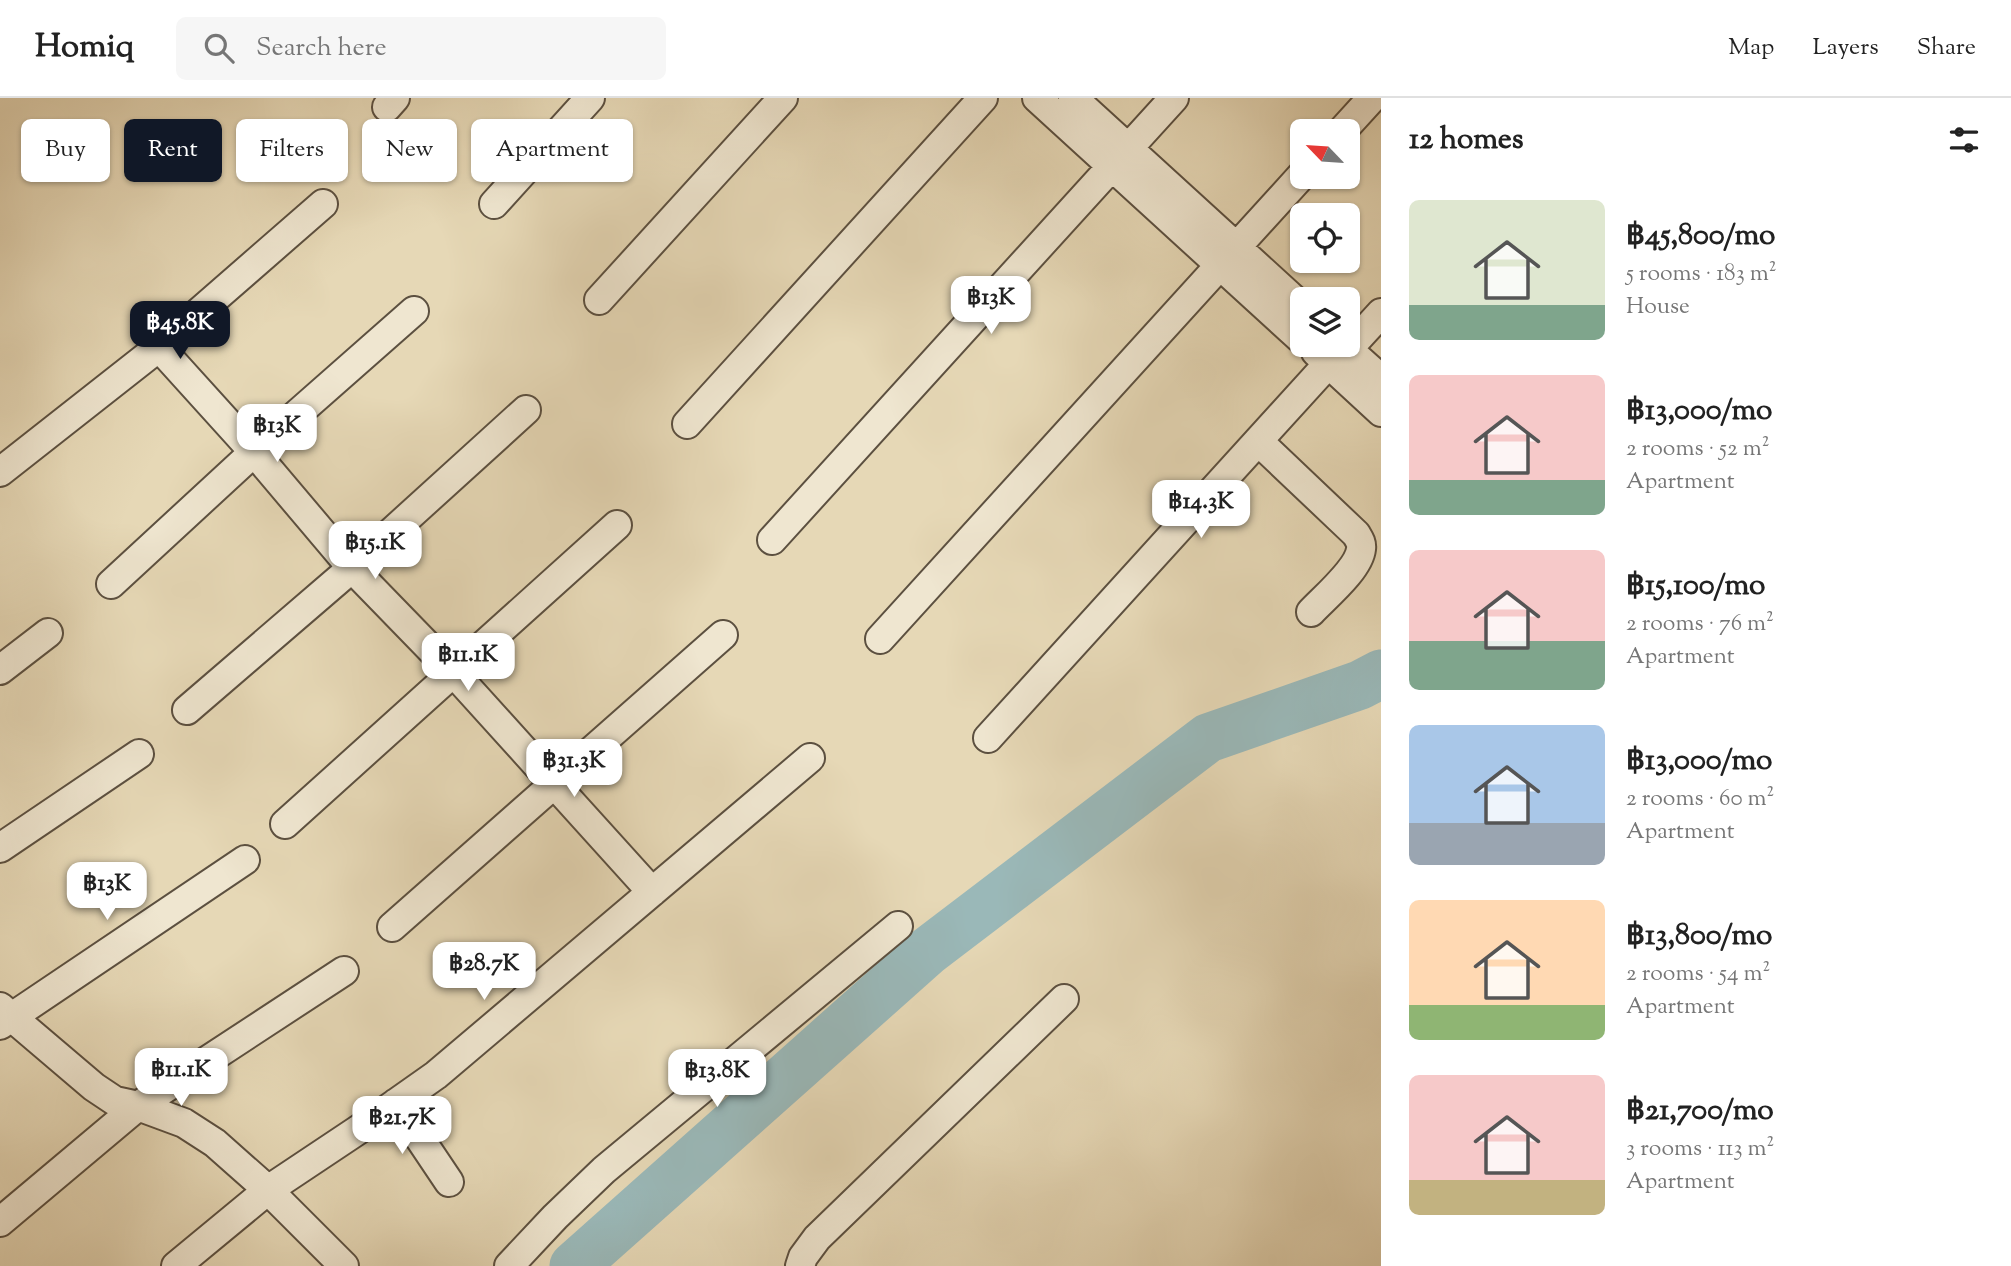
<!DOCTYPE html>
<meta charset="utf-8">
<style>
:root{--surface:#fff;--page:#f6f6f6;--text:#222;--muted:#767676;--line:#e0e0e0;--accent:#111827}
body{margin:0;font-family:"Sorts Mill Goudy",serif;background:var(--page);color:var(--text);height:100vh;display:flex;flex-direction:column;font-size:26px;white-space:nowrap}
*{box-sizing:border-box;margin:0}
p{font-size:23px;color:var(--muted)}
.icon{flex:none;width:38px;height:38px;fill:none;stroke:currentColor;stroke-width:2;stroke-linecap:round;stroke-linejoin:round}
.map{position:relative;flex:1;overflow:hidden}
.sheet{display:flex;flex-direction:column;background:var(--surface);width:630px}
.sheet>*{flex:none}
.guide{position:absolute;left:21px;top:21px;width:665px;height:63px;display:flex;gap:14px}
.needle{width:46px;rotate:295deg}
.controls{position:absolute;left:1290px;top:21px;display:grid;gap:14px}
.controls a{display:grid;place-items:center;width:70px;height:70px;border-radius:10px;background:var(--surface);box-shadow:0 2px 5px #0004;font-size:35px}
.price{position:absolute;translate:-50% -60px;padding:0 16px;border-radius:14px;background:#fff;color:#222;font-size:23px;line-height:46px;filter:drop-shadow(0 2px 4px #0008)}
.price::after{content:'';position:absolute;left:50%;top:42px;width:21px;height:16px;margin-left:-10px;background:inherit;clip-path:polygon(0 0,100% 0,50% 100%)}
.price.current{background:var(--accent);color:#fff}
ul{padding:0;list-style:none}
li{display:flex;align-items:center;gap:21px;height:175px;padding:0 28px}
li span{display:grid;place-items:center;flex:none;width:196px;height:140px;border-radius:10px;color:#555}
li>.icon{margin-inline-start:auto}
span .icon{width:84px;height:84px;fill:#fffc;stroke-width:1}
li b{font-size:30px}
h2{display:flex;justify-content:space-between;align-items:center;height:84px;padding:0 28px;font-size:30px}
.pill{padding:0 24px;border-radius:10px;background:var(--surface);box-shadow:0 2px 5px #0004;font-size:24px;line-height:63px}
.pill.current{background:var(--accent);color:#fff}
header{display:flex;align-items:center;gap:42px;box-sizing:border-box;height:98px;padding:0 35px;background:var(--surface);border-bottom:2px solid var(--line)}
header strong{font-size:33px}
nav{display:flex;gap:38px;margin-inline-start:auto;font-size:24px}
.search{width:490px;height:63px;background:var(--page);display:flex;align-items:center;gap:18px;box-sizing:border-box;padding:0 24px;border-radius:10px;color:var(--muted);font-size:26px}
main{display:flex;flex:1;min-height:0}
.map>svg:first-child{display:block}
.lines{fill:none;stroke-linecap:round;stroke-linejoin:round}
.river{stroke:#9ab8b8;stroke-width:49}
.minor-casing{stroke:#5c5040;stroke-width:32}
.minor{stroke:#efe6d0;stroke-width:28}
</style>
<header>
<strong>Homiq</strong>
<div class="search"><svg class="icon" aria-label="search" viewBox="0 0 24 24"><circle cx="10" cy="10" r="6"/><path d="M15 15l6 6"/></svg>Search here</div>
<nav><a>Map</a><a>Layers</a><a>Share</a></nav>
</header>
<main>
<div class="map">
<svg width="1381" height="1168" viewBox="0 0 1381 1168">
<rect width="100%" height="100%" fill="#e6d8b6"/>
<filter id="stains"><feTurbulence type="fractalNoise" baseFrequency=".00286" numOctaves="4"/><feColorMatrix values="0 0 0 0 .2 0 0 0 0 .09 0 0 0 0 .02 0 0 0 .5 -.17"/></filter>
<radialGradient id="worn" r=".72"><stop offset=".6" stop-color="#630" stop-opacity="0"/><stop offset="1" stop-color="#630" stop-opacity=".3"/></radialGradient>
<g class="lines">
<path class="river" d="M574 1168 928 853 1208 640 1360 587 1381 576"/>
<defs>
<path id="minor" d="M1037 0 1302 242
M1073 0 1302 209
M387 9 395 0
M1342 33 1372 0
M494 106 590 0
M599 202 783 0
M1343 247 1381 281
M159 249 254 354 352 470 454 575 652 794
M1316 254 1381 314
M687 326 983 0
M1258 343 1356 436C1359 441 1362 445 1361 451 1359 471 1325 499 1311 514
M0 374 159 249 323 106
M772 442 1174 0
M111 486 254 354 414 213
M880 541 1302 77
M0 572 48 535
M187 612 352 470 526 312
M988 640 1328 266 1348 251 1381 215
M285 726 617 427
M0 750 139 656
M392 829 723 537
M0 909 94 989 115 1003 138 1008 184 1025 215 1045 268 1092 344 1168
M0 927 245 762
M396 1005 449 1084
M0 1124 138 1008 344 873
M176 1168 268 1092 358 1032 436 977 810 660
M509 1168 555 1119 604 1072 898 828
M800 1168 803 1159 817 1140 1064 901"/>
</defs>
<use href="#minor" class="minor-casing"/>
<use href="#minor" class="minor"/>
</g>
<rect width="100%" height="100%" filter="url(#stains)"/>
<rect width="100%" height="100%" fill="url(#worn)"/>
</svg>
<div class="controls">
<a><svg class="needle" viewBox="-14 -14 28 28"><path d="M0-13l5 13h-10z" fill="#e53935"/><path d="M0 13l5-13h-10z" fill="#767676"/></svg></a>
<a><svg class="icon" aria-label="locate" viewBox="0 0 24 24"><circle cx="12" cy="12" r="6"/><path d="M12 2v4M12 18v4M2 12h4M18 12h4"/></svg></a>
<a><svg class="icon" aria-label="layers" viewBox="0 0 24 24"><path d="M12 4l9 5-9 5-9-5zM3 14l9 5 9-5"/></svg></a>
</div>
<b class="price" style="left:991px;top:238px">฿13K</b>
<b class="price current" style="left:180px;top:263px">฿45.8K</b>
<b class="price" style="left:277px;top:366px">฿13K</b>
<b class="price" style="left:1201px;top:442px">฿14.3K</b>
<b class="price" style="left:375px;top:483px">฿15.1K</b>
<b class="price" style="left:468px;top:595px">฿11.1K</b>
<b class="price" style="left:574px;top:701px">฿31.3K</b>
<b class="price" style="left:107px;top:824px">฿13K</b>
<b class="price" style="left:484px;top:904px">฿28.7K</b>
<b class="price" style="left:181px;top:1010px">฿11.1K</b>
<b class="price" style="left:717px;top:1011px">฿13.8K</b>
<b class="price" style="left:402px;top:1058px">฿21.7K</b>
<div class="guide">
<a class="pill">Buy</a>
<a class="pill current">Rent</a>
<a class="pill">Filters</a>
<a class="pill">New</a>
<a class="pill">Apartment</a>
</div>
</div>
<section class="sheet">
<h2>12 homes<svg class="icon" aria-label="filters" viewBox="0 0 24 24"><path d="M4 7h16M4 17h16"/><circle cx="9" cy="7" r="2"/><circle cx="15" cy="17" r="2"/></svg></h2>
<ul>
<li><span style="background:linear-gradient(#dfe7d0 75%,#7fa58c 0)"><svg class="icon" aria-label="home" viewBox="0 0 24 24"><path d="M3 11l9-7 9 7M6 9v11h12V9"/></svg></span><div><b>฿45,800/mo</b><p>5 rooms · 183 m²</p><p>House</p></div></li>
<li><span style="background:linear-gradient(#f6c9c9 75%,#7fa58c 0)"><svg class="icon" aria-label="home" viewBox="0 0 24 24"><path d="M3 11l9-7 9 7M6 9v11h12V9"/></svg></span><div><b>฿13,000/mo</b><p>2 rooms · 52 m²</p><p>Apartment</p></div></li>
<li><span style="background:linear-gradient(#f6c9c9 65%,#7fa58c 0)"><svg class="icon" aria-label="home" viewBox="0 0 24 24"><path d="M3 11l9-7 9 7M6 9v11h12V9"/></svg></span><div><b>฿15,100/mo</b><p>2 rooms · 76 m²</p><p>Apartment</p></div></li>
<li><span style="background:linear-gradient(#a9c7e8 70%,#9aa5b1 0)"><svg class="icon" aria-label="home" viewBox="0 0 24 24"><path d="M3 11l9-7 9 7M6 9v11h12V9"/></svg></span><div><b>฿13,000/mo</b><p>2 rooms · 60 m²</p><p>Apartment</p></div></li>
<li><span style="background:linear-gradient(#ffd9b3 75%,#8fb573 0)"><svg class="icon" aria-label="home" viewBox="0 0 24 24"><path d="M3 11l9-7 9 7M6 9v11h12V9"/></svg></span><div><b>฿13,800/mo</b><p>2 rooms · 54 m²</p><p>Apartment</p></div></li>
<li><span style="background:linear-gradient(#f6c9c9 75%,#c2b280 0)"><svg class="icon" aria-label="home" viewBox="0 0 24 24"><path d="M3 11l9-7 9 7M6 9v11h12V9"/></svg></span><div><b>฿21,700/mo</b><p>3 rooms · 113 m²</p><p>Apartment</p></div></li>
</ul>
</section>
</main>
